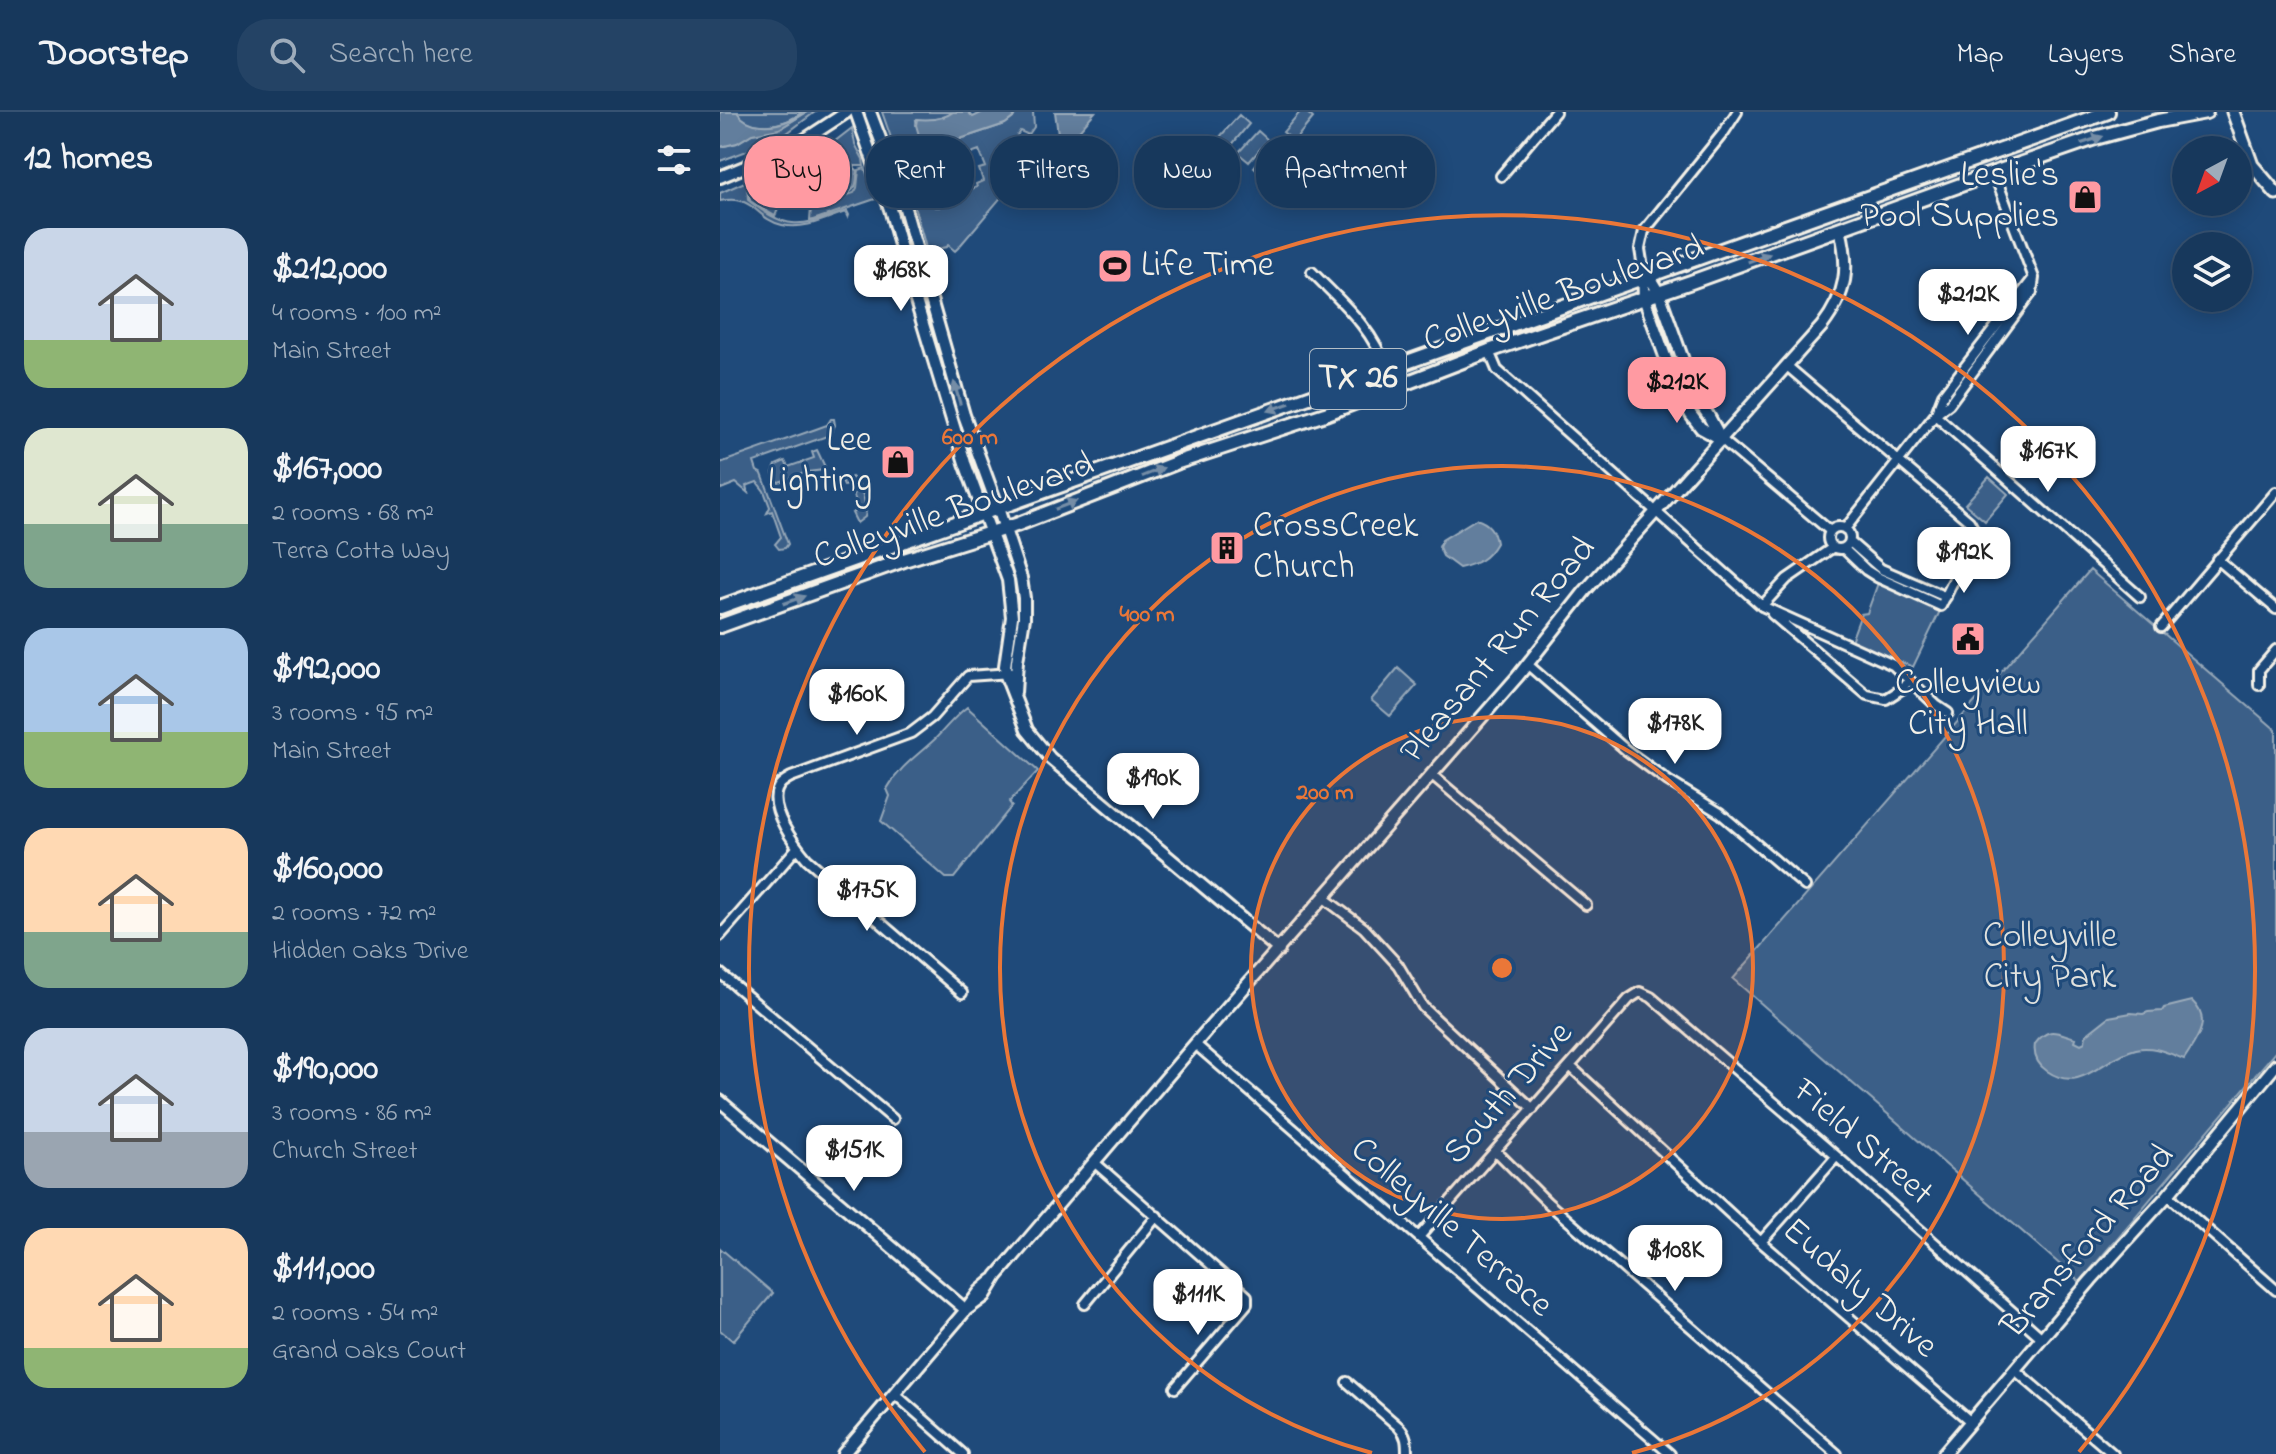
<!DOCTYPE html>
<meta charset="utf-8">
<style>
:root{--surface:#17385c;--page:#244365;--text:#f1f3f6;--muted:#9eacbb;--line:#365272;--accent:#ff9aa2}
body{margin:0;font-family:"Indie Flower",sans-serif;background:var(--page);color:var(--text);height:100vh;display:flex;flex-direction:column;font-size:30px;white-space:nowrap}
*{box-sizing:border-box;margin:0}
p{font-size:26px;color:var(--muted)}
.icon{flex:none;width:44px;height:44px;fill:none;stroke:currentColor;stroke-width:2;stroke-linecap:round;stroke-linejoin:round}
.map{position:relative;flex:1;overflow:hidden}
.panel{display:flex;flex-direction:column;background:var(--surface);width:720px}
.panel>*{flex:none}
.banner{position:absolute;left:24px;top:24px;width:760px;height:72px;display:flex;gap:16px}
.needle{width:52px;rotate:221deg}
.fabs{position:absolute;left:1452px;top:24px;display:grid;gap:16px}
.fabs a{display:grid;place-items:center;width:80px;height:80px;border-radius:50%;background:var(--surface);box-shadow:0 4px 20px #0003,0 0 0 2px var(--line);font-size:40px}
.price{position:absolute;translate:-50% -68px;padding:0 18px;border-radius:16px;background:#fff;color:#222;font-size:26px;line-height:52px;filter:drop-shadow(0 2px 4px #0008)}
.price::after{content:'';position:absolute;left:50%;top:48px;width:24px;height:18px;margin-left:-12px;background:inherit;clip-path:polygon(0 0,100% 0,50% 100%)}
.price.active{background:var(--accent);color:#111}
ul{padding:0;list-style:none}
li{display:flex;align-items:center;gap:24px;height:200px;padding:0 24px}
li span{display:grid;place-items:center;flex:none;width:224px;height:160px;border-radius:24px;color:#555}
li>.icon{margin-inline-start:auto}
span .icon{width:96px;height:96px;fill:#fffc;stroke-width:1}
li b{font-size:34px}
h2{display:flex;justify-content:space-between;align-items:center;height:96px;padding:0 24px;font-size:34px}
.chip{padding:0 28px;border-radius:32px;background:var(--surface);box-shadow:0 4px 20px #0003,0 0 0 2px var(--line);font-size:28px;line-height:72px}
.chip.active{background:var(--accent);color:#111}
header{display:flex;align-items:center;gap:48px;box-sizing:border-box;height:112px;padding:0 40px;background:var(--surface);border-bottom:2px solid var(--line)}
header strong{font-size:38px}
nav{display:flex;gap:44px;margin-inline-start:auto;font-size:28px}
.search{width:560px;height:72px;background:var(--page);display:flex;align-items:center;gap:20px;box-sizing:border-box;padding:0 28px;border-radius:32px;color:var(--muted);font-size:30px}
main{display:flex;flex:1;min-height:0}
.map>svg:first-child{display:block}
.green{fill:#3a5f88;stroke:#97a8b8;stroke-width:2;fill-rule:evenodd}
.water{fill:#627e9d;stroke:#9cacbb;stroke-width:2}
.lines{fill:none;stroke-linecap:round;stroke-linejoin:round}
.minor-casing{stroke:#f4f1e8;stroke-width:14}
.tertiary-casing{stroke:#f4f1e8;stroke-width:16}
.secondary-casing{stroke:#f4f1e8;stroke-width:17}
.primary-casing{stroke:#f4f1e8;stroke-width:18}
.minor{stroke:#1f4a7a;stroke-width:8}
.tertiary{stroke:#1f4a7a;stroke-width:10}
.secondary{stroke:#1f4a7a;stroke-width:11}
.primary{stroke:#1f4a7a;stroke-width:12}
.oneway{fill:#748da6}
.ring{fill:none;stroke:#ea7738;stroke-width:4}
.labels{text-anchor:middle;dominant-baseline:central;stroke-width:6;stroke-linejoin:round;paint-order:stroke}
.shield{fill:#1f4a7a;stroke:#b4bfc7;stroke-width:2}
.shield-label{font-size:34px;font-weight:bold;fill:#f4f1e8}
.poi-label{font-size:36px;fill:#f4f1e8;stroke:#1f4a7a;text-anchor:end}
.street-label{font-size:36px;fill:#f4f1e8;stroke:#1f4a7a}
.park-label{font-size:36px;fill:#e1e2de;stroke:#1f4a7a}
.centre{fill:#ea7738;stroke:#1f4a7a;stroke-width:4}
.ring-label{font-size:24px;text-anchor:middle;font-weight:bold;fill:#ea7738;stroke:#1f4a7a;stroke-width:6;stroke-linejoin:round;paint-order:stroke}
</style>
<header>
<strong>Doorstep</strong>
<div class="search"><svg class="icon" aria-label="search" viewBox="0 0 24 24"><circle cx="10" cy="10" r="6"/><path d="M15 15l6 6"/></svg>Search here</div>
<nav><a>Map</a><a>Layers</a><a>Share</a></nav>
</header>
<main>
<section class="panel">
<h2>12 homes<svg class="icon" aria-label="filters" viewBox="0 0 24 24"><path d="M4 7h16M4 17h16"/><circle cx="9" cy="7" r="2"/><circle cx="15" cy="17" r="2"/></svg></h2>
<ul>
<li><span style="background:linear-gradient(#c9d6e8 70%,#8fb573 0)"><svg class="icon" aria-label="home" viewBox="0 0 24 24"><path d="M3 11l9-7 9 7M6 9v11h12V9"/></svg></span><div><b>$212,000</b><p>4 rooms · 100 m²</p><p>Main Street</p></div></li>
<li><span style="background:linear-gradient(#dfe7d0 60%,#7fa58c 0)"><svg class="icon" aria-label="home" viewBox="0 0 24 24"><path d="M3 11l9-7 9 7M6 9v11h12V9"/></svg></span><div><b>$167,000</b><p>2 rooms · 68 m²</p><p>Terra Cotta Way</p></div></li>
<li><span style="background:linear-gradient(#a9c7e8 65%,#8fb573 0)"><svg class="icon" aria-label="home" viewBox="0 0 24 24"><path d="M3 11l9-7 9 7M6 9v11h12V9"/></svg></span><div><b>$192,000</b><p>3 rooms · 95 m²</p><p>Main Street</p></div></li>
<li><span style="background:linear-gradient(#ffd9b3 65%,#7fa58c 0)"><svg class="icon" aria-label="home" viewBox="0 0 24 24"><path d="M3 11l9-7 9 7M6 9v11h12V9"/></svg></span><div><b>$160,000</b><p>2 rooms · 72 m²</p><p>Hidden Oaks Drive</p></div></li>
<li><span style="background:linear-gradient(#c9d6e8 65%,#9aa5b1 0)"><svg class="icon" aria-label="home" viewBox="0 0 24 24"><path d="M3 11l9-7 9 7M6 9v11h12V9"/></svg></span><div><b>$190,000</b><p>3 rooms · 86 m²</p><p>Church Street</p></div></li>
<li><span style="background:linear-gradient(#ffd9b3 75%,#8fb573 0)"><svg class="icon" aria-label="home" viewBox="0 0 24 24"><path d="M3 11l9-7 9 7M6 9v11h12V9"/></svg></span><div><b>$111,000</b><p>2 rooms · 54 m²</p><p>Grand Oaks Court</p></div></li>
</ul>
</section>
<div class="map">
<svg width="1556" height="1342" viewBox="0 0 1556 1342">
<rect width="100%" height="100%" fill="#1f4a7a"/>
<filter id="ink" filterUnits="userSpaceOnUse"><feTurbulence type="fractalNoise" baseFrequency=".0125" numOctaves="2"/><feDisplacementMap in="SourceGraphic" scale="16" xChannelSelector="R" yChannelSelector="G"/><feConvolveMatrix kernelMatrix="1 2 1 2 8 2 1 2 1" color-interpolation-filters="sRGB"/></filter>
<g filter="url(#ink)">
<path class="green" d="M17 0H82C65 14 31 21 17 0Z
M87 0H95L59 27 0 49V35L17 31 32 22 59 17Z
M162 0H233C223 8 208 8 196 8L201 30 191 34 183 42 210 37 285 12 293 6 296 0H313L314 15 305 28 307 22 300 19 296 25 298 27 296 32 308 40 310 37H315L317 43 238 136 235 139 228 133 227 135 216 137 215 144 212 148 208 143 191 83 193 82 191 76H189L190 81 179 49 180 46 175 37ZM259 38 266 55 259 57 263 69 256 72 257 75 217 89 219 95H215L212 89 219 86 208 52 231 46 232 48Z
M580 0H586L593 6 574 29 563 20Z
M519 3 529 12 510 35 499 26Z
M132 16 135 32 143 47 144 54H134L127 47 117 44 108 50 105 37Z
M538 19 548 28 529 50 518 41Z
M553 32 563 41 543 63 534 55Z
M103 39 106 52C85 72 86 71 56 73L53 60 73 52 88 49Z
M145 56 155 87 90 109 91 95 134 81 137 76 139 58Z
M51 60 54 73 47 79 46 83 59 95 55 104 30 89 29 68Z
M27 69 28 88C69 121 82 113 127 99L129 103 128 106 125 100C105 107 84 118 62 113 34 106 35 82 0 89V81Z
M111 307H114L115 313 110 323 34 350 37 359 42 362 68 432 65 436 59 437 55 432 61 425 52 399 47 401 50 395 44 379 37 370 26 374 28 381 16 371 1 377 0 351 96 317 107 313Z
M97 338 105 355 104 358 87 360 59 370 56 369 53 361 56 353 65 349 68 355 94 346 92 340Z
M132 365C141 372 148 394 145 405L137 411 132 401 139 398 130 373 124 374 122 370Z
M1269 365 1288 382 1265 409 1245 392Z
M1370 458 1556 618V939L1360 1170 1013 867Z
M1158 471 1220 499 1193 555 1131 529 1141 502 1147 501Z
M678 556 697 573 670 604 651 588Z
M247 595 318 659 289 690 292 694 234 766H226L161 709 170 684 167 677C180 654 197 644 215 627 226 616 235 604 247 595Z
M0 1136 53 1181 13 1229 0 1218Z"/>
<path class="water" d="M0 0H17C28 17 53 15 70 8 77 5 81 1 87 0L59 17 32 22 17 31 0 35Z
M233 0H248L253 5 263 0H296L293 6 285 12 210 37 182 42V40L201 30 196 13 197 7C209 8 223 8 233 0Z
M335 0H375L350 29H339Z
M464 38 477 49 471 57C472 67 481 70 482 80L471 94 437 64 450 48H456Z
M117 46 127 49 138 59C136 65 138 71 134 76 130 82 124 82 118 85 95 94 66 104 48 82V80L59 74 84 73Z
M756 407C769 411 774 418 776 431 767 447 757 452 739 456L723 444 719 435 722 428Z
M1472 889C1493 909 1476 928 1464 947 1448 941 1433 933 1416 937 1382 945 1362 983 1327 959 1317 952 1313 944 1315 932 1329 913 1337 921 1356 926L1355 929 1361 932 1365 930 1366 923 1389 905 1411 901 1423 902 1428 900 1442 899 1444 896Z"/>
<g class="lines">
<defs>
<path id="minor" d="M781 64 835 0
M923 156 920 137 924 119 1004 20 1017 0
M592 160C621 190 653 216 666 257
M769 239 777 258 1042 494 1173 553 1216 593 1228 601
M1067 254 1249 409 1253 416V422L1239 457 1221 494 1157 465 1146 458 1124 437
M1216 301 1223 283 1313 167
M1215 303 1420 485
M1001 327 1110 419
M1108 426a11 11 0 1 1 22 0a11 11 0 1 1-22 0Z
M1125 417 1215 303 1229 292 1312 180 1314 166 1274 61
M1130 430 1161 457 1226 485
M1497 447 1556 497
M1042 494 1067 467 1112 436
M1052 502 1147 583 1166 587 1183 576 1189 567
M1441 515 1556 380
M807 552 906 638 948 669 1000 701 1085 774
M1539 573V558L1556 538
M712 663 866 793
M604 786 644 816 678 853 703 895 813 997
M0 824 77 736
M0 861 173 1007
M242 881 87 747C75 733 49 698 57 678 59 672 65 668 71 665L191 621 212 605 248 564 291 561
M475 932 950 1342
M850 954 1041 1130 1251 1310
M776 1039 827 1090 1117 1342
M374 1050 527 1184V1192L455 1276
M1448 1083 1556 1178
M699 1125 909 887 920 880 931 885 1121 1048 1322 1226
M1041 1130 1116 1045
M365 1192 437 1104
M1295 1258 1393 1342
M627 1270 679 1315C687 1323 687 1331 687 1342
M175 1282 243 1342"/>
<path id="tertiary" d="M136 0 170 97 189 166 245 351 288 468 292 505 285 554 286 564 307 618 330 646 559 838
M150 0 180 79 244 303 278 396 301 466 304 486V506L297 549 295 581
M0 65 75 34 127 0
M923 156 924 186 955 272 971 303 981 316 1001 327
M925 158 939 181 977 287 988 303 1000 325
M0 989 246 1198
M246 1198 265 1184 277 1164 481 925 798 564 865 479 1102 214C1127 181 1130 156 1120 117
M123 1342 246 1198 260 1179 273 1168
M1223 1342 1371 1168 1448 1083 1556 953"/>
<path id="secondary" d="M1513 0 1532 53 1556 81"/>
<path id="primary" d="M0 495 1388 0
M0 514 184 448 296 413 458 350 605 302 769 239 971 170 1274 61 1375 26 1438 9 1486 0"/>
</defs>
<use href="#minor" class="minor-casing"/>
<use href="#tertiary" class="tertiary-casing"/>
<use href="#secondary" class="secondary-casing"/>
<use href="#primary" class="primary-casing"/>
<use href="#minor" class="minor"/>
<use href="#tertiary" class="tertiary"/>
<use href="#secondary" class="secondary"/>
<use href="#primary" class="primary"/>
</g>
<defs><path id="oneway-solid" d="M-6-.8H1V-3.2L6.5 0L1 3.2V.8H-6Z" transform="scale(2)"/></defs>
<g class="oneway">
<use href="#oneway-solid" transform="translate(1372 28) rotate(-18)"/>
<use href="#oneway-solid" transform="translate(1039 146) rotate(-20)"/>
<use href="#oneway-solid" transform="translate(237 281) rotate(-106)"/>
<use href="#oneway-solid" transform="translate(559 295) rotate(160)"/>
<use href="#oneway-solid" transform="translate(433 360) rotate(-22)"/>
<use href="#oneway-solid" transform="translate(346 393) rotate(-21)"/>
<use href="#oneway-solid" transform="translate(74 488) rotate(-20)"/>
</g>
</g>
<circle cx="782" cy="856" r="251" fill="#ea7738" fill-opacity=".12"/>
<g class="ring">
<circle cx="782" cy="856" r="251"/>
<path d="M652 1341A502 502 0 1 1 912 1341"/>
<path d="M205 1340A753 753 0 1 1 1359 1340"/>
</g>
<defs>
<symbol id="shop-square" viewBox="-11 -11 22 22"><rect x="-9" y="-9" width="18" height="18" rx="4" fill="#ff9aa2" stroke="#1f4a7a"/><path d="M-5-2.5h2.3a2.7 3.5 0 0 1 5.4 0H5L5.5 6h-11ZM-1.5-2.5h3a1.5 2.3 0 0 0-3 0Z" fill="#111"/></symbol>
<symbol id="stadium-square" viewBox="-11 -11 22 22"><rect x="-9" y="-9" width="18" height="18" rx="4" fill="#ff9aa2" stroke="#1f4a7a"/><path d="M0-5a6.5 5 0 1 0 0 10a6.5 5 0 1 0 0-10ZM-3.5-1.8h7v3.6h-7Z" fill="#111"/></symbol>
<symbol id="building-square" viewBox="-11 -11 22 22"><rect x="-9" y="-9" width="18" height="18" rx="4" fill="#ff9aa2" stroke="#1f4a7a"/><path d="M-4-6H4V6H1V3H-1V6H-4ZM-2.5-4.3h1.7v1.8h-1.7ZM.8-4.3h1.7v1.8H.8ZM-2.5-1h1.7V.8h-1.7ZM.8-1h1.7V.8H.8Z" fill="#111"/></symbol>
<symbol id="civic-square" viewBox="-11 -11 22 22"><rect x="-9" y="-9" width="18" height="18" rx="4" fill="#ff9aa2" stroke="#1f4a7a"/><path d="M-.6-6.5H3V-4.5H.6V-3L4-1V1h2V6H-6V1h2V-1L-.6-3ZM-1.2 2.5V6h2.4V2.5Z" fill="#111"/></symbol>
</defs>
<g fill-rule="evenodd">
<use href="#shop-square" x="1345" y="65" width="40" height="40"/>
<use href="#stadium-square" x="375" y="134" width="40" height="40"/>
<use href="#shop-square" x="158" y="330" width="40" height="40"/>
<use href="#building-square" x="487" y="416" width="40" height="40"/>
<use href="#civic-square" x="1228" y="507" width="40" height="40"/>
</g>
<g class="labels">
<rect class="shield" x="590" y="237" width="96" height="60" rx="6"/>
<g class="shield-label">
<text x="638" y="267">TX 26</text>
</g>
<g class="poi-label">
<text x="1339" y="64">Leslie's<tspan x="1339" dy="41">Pool Supplies</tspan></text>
<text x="421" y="154" text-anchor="start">Life Time</text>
<text x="152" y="329">Lee<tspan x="152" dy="41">Lighting</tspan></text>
<text x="533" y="415" text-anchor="start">CrossCreek<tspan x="533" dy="41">Church</tspan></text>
<text x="1248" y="572" text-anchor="middle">Colleyview<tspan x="1248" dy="41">City Hall</tspan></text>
</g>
<g class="street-label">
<text transform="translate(844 183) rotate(-19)">Colleyville Boulevard</text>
<text transform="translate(234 400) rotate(-19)">Colleyville Boulevard</text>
<text transform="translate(779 539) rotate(-50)">Pleasant Run Road</text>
<text transform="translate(789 982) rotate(-49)">South Drive</text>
<text transform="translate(1142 1031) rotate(41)">Field Street</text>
<text transform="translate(731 1116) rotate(41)">Colleyville Terrace</text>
<text transform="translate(1369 1130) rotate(-49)">Bransford Road</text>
<text transform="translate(1139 1177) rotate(41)">Eudaly Drive</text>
</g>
<g class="park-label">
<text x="1330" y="825">Colleyville<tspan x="1330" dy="41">City Park</tspan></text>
</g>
</g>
<circle cx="782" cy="856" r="12" class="centre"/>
<g class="ring-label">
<text x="250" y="332">600 m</text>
<text x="427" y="509">400 m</text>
<text x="605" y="687">200 m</text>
</g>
</svg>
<div class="fabs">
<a><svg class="needle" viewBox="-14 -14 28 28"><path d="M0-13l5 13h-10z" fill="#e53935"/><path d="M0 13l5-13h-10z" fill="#9eacbb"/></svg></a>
<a><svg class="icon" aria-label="layers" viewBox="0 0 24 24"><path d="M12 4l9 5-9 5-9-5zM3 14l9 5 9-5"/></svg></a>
</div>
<b class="price" style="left:181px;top:201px">$168K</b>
<b class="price" style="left:1248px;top:225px">$212K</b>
<b class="price active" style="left:957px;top:313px">$212K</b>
<b class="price" style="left:1328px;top:382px">$167K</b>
<b class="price" style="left:1244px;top:483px">$192K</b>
<b class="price" style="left:137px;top:625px">$160K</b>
<b class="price" style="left:955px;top:654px">$178K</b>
<b class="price" style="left:433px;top:709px">$190K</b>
<b class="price" style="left:147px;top:821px">$175K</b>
<b class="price" style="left:134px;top:1081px">$151K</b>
<b class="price" style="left:955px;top:1181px">$108K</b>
<b class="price" style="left:478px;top:1225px">$111K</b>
<div class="banner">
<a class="chip active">Buy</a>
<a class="chip">Rent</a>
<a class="chip">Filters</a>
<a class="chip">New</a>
<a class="chip">Apartment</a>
</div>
</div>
</main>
